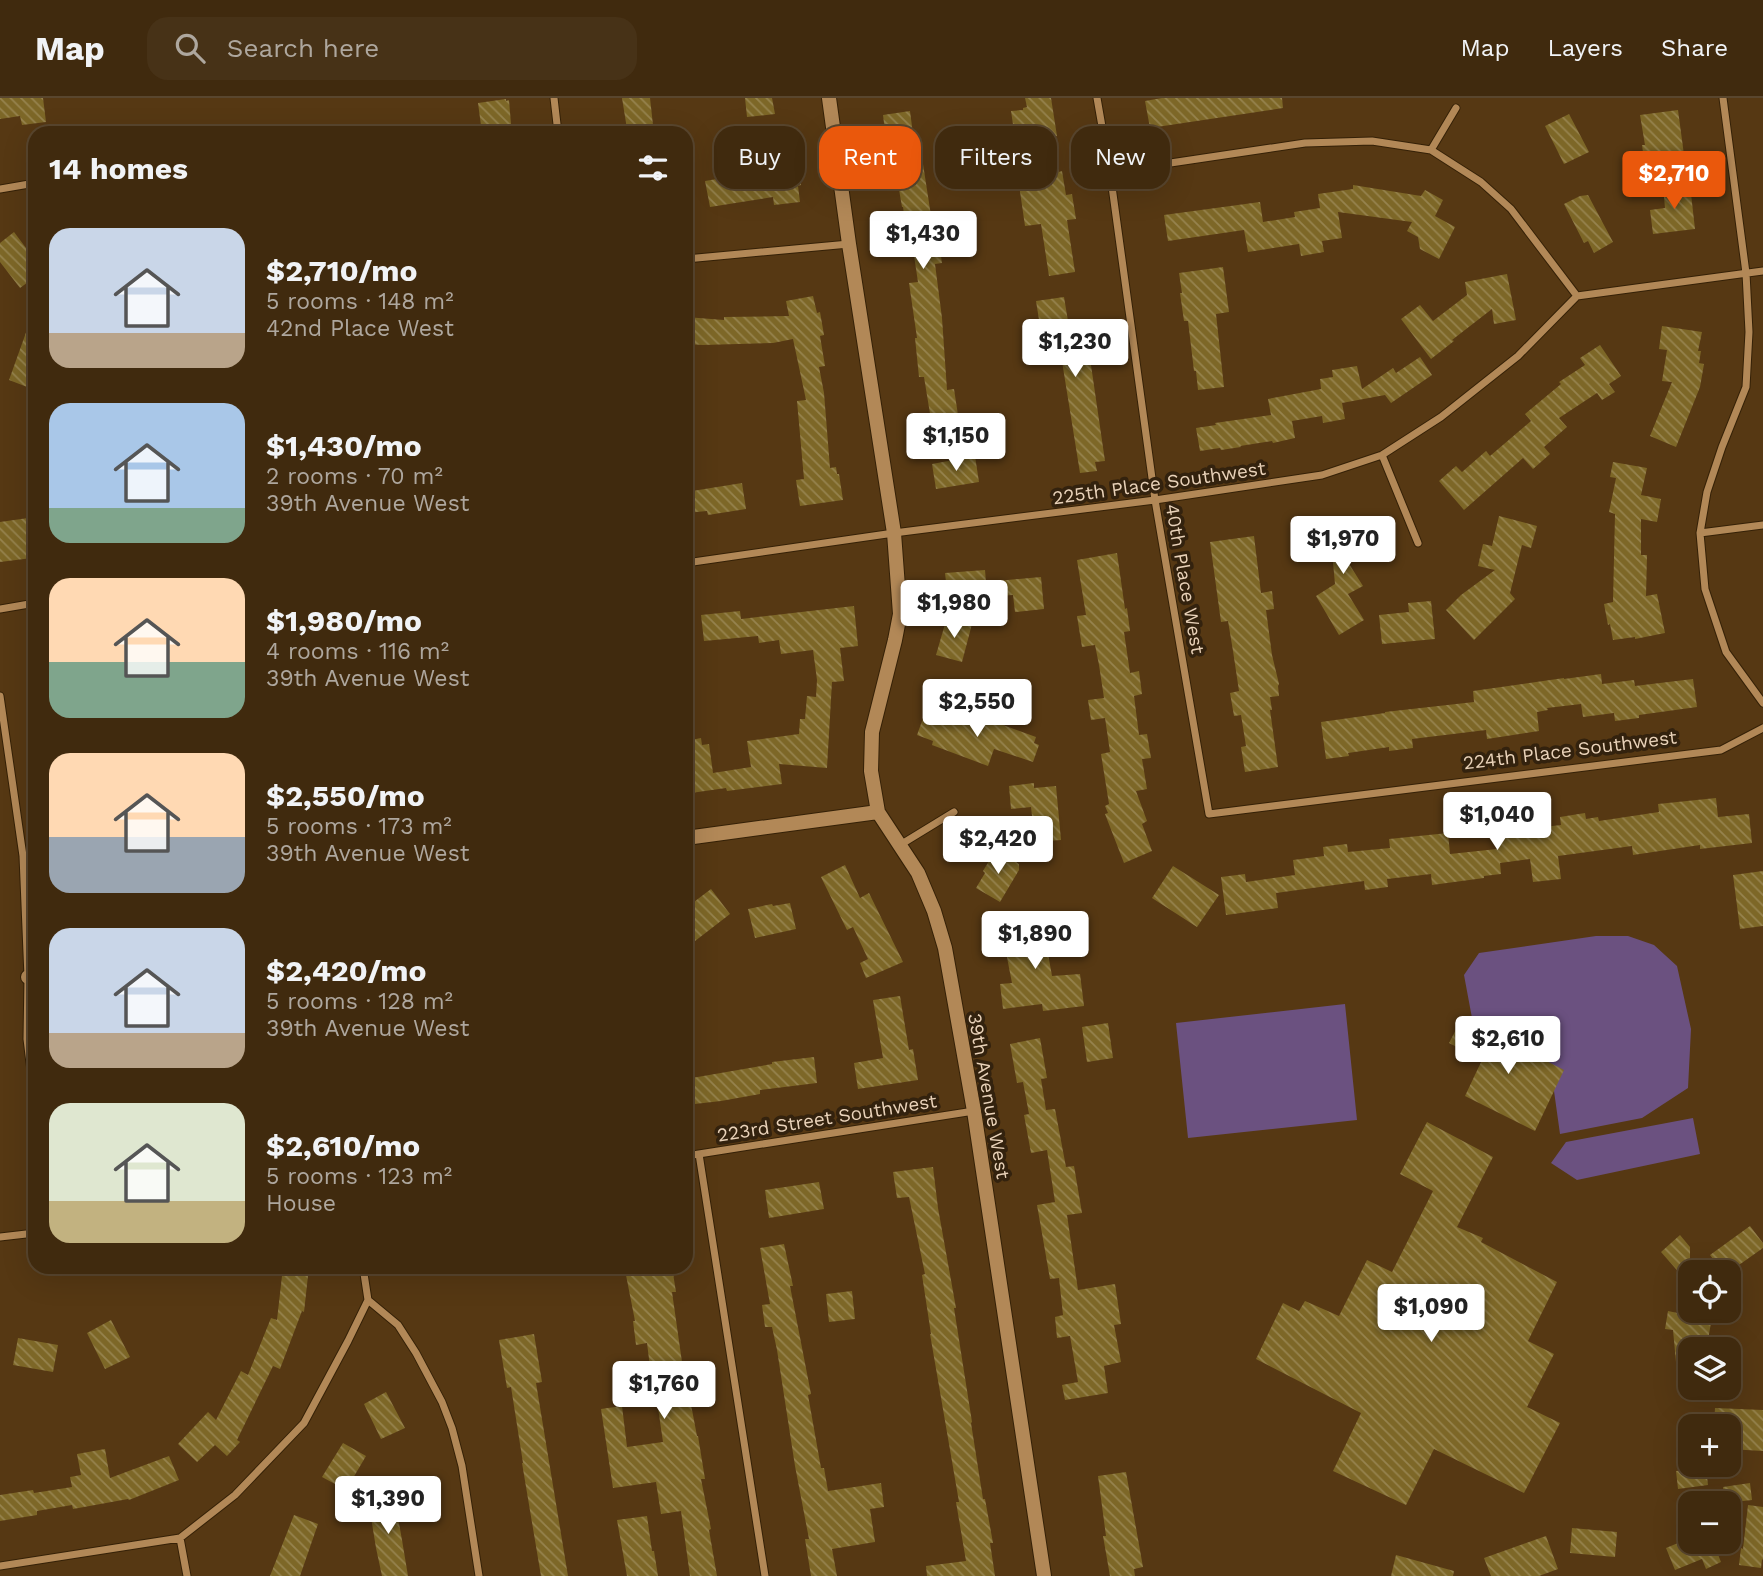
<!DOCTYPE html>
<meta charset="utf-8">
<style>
:root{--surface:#402a0e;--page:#473217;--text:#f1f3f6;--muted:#aea79e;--line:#59462e;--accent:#ea580c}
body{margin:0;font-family:"Work Sans",sans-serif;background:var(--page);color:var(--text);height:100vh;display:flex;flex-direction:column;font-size:26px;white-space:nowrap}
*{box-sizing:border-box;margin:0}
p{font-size:23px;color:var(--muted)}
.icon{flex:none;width:38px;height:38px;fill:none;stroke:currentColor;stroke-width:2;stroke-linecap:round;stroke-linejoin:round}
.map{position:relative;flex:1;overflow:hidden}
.sheet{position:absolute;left:28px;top:28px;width:665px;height:1148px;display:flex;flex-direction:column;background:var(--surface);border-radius:21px;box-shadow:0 7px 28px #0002,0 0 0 2px var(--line)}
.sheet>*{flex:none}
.hud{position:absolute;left:714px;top:28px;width:665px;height:63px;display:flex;gap:14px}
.tools{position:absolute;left:1678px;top:1162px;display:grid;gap:14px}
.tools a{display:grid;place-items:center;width:63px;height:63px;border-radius:14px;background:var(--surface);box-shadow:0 7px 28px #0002,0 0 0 2px var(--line);font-size:35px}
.price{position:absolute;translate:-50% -60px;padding:0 16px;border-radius:7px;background:#fff;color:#222;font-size:23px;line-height:46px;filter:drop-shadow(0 2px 4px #0008)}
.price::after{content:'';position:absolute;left:50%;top:42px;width:21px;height:16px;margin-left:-10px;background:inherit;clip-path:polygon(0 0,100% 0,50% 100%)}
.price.active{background:var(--accent);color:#fff}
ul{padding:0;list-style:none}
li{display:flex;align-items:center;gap:21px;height:175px;padding:0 21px}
li span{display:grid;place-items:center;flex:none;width:196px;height:140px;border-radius:21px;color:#555}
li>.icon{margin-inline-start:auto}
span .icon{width:84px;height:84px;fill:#fffc;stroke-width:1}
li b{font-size:30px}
h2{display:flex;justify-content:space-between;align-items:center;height:84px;padding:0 21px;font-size:30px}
.chip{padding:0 24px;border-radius:21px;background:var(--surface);box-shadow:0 7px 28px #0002,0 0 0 2px var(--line);font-size:24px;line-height:63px}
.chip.active{background:var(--accent);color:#fff}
header{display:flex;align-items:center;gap:42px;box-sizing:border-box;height:98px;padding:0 35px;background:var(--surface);border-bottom:2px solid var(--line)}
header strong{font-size:33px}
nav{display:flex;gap:38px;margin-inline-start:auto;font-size:24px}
.search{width:490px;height:63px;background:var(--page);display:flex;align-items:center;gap:18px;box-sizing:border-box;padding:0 24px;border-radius:21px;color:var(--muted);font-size:26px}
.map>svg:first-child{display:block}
.green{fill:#6b5180}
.building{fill:url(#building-back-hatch)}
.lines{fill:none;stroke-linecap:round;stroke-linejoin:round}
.street-casing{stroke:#352107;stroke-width:9}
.secondary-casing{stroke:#352107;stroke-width:16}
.street{stroke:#b28857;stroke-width:7}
.secondary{stroke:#b28857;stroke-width:14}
.labels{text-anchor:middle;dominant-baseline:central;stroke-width:7;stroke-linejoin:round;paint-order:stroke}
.street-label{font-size:19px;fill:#e9d2b9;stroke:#33220e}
</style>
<header>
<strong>Map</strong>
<div class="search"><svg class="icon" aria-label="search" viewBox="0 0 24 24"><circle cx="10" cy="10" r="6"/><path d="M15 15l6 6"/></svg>Search here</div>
<nav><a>Map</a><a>Layers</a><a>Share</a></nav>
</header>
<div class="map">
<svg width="1763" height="1478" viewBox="0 0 1763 1478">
<defs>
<pattern id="building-back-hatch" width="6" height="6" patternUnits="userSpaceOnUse" patternTransform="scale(1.75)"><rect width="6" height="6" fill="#7d6727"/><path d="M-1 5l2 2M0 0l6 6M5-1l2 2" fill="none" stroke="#96834e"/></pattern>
</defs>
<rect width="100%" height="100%" fill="#563813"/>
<path class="green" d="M1596 838H1628L1654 847 1677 868 1691 931 1688 990 1642 1020 1560 1036 1554 993 1480 963 1464 877 1479 855Z
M1345 906 1357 1022 1188 1040 1176 925Z
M1693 1020 1700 1056 1577 1082 1551 1065 1566 1044Z"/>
<path class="building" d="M0 0H43L46 24 22 27 20 18 0 21Z
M622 0H650L653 27 627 31Z
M745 0H772L775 16 747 19Z
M1025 0H1051L1057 38 1053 39 1059 74 1062 73 1066 97 1072 96 1076 121 1067 122 1075 174 1049 178 1041 126 1025 128 1018 80H1021L1011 13 1023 12V10L1027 9Z
M1162 0H1282L1283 10 1150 30 1145 3Z
M506 1V3L509 2 511 26H509L510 35H482L478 5Z
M1678 12 1684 57 1644 62 1642 47H1645L1640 17Z
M910 13 917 67 923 66 932 124 936 123 942 165 935 166 942 220 947 292 954 291 960 330 933 334 924 279H919L915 240H917L909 185 918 184 913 151 909 152 903 109H902L893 56 888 57 883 17Z
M1569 16 1589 54 1564 66 1545 28Z
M798 65 801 87 798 88 800 104 774 107 773 99 710 109 705 83 770 72 769 68Z
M1353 87 1421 98 1425 92 1443 102 1435 118 1455 129 1439 161 1420 151 1418 139 1407 133 1412 124 1338 114 1342 140 1322 143 1324 154 1301 158 1299 146 1248 154 1244 132 1168 143 1164 117 1260 104 1263 124 1295 119 1294 114 1320 110 1318 96 1353 91Z
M1690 87 1695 131 1653 136 1650 112 1665 110 1663 89Z
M1588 97 1613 144 1594 155 1588 143 1584 145 1564 106 1580 98Z
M14 134 35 162V179L20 190 0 164V145Z
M1223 169 1229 214 1216 216 1224 289 1198 292 1196 273H1194L1188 223H1184L1180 195H1182L1179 175Z
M1507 176 1516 222 1494 226 1492 211 1452 242 1454 243 1431 261 1401 221 1420 207 1433 223 1467 197 1465 184Z
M813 198 817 215 820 214 824 237 820 238 825 268 819 269 824 295 830 370 836 369 837 376H839L843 402 800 408 796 382 804 381 797 303 806 302 793 241 773 245 703 247 686 246V219L724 222V219L789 218 786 203Z
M1064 199 1069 229 1085 226 1105 363 1095 364 1097 373 1080 375 1060 251 1044 253 1036 203Z
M33 215 35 216V292L9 282Z
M1662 228 1702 234 1698 253H1701L1699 265 1704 266 1700 289 1676 349 1650 338 1672 284 1662 283 1667 252 1659 251Z
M1600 247 1621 278 1609 286 1615 294 1602 302 1597 295 1559 320 1567 329 1544 349 1550 356 1533 371 1523 360 1464 412 1439 383 1456 368 1462 374 1486 353 1490 358 1531 323 1525 316 1561 286 1559 284 1585 267 1580 260Z
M1420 259 1432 277 1391 305 1385 297 1342 305 1345 321 1323 325 1322 318 1292 323 1295 340 1273 345 1272 343 1240 348 1241 349 1221 352 1220 350 1200 353 1196 330 1216 327 1215 325 1271 317 1268 301 1321 291 1320 281 1333 279 1332 272 1357 268 1362 291 1393 270 1396 275Z
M975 358 979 384 936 391 932 366Z
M1613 364 1647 370 1641 397 1661 401 1657 424 1641 421V457H1647L1646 498 1657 496 1665 535 1635 541V539L1613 542 1610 526 1608 527 1604 506 1613 504 1615 416 1609 414 1616 380 1610 379Z
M742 385 746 411 708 417 707 413 686 415V394Z
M1499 418 1537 428 1531 450 1522 447 1510 495 1515 501 1474 542 1446 512 1461 497 1495 472 1478 468 1483 446 1492 448Z
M35 419V445L30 446 32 460 0 464V424Z
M1357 420 1361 459 1346 461 1363 488 1348 496 1364 522 1339 537 1316 498 1335 486 1329 422Z
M1254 438 1261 495 1272 493 1274 511 1266 512 1272 557 1279 586 1278 588 1279 598 1270 599 1272 612H1270L1278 669 1245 674 1241 649 1246 648 1241 617 1234 618 1230 595 1239 593 1233 553 1228 523 1221 524 1210 444Z
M1117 455 1125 511 1127 510 1130 533 1124 534 1130 575 1139 573 1142 596 1134 598 1139 637 1147 636 1151 660 1142 661 1147 691 1136 693 1147 723 1142 726 1152 753 1124 765 1105 716 1108 715 1105 708 1109 706 1101 656 1110 654 1105 620 1091 622 1088 602 1104 600 1099 567 1095 547 1082 549 1077 518 1086 517 1077 462Z
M985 472 986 484 1041 479 1044 511 1015 514 1013 497 948 502 945 475Z
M1431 503 1435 541 1382 546 1379 517 1409 514 1408 505Z
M854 508 858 548 840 550 844 583 832 584 827 670 779 666 782 686 727 693 726 690 691 695 688 674H686V643L701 640 702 647 709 646 713 675 751 669 747 643 799 636 800 621H805L807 598 816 599 817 582 813 552 781 556 779 542 759 545 758 538 704 543 701 517 740 513 741 521Z
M947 519 972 526 962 564 936 557Z
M1601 576 1602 586 1634 582 1635 588 1693 581 1697 609 1639 617V620L1615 623 1614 615 1583 619 1581 606 1547 610 1548 612 1537 614 1539 633 1487 641 1486 632 1412 641 1413 650 1389 653V649L1348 655 1349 658 1326 661 1321 624 1385 615V614L1474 604 1473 593 1564 580V581Z
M926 612 983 632 987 621 1036 639 1034 645 1039 647 1033 664 994 651 988 668 932 647 933 643 917 637Z
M1034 685V690L1056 688 1061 742 1035 744 1031 709 1011 711 1009 688Z
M1716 700 1718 719 1749 716 1752 745 1700 751V747L1633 757 1632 748 1558 758 1561 781 1533 784 1530 761 1500 765 1501 776 1484 778V780L1432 787 1431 776 1387 781 1388 789 1365 792 1364 783 1276 795 1278 810 1226 817 1221 779 1245 776 1246 784 1295 777 1293 762 1324 758 1323 749 1347 746 1348 754 1390 750 1389 741 1448 735 1450 756 1497 751 1494 728 1517 725 1518 732 1561 727 1560 719 1585 715 1586 721 1598 719 1599 723 1659 714 1658 706Z
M996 751 1019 766V772L1000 804 976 790 985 775 983 773Z
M845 767 860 800 869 795 903 864 866 880 860 865 868 861 853 829 847 832 821 779Z
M1173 768 1219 797 1197 829 1152 800Z
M1763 773V828L1740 831 1733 777Z
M711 791 730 816 686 850V810Z
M790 805 796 831 755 840 748 811 772 806 773 808Z
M1031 816 1045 839 1052 878 1080 876 1084 908 1043 913 1042 906 1003 911 1000 886 1012 885 1003 839 1007 838 1004 821Z
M900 898 909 952 913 951 918 982 858 991 854 965 883 960 873 902Z
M1462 920 1564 972 1535 1033 1465 998 1482 962 1449 945Z
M1108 925 1113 960 1087 964 1082 929Z
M1040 940 1047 980 1041 981 1046 1012 1055 1011 1066 1069 1074 1068 1082 1115 1067 1117 1078 1192 1115 1186 1121 1226 1114 1227 1121 1264 1104 1268 1108 1295 1065 1302 1062 1287 1078 1284 1070 1238 1057 1240 1055 1219 1063 1217 1059 1180 1050 1181 1037 1107 1055 1104 1047 1052 1031 1055 1024 1017 1029 1016 1023 984 1017 985 1010 946Z
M814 959 817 985 760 992V996L721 1003 686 1007V981L772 966V964Z
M1427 1024 1493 1059 1457 1129 1483 1140 1481 1144 1557 1184 1528 1243 1554 1256 1527 1309 1560 1325 1524 1395 1434 1351 1406 1407 1333 1373 1361 1315 1256 1261 1283 1205 1299 1213 1305 1203 1339 1218 1367 1162 1392 1174 1433 1093 1400 1076Z
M933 1069 938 1110 956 1210H954L972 1324 971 1325 983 1401H985L993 1445H990L995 1478H927L926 1468 966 1463 956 1404H959L930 1236H931L922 1177 925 1176 909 1099 897 1100 893 1074Z
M819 1084 824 1111 769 1120 765 1092Z
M1750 1128 1763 1145V1150L1729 1174H1723L1710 1157Z
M1680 1137 1690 1149V1187L1661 1154Z
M784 1146 793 1188H790L811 1296 808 1297 821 1370H824L828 1393 881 1385 884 1409 870 1411 875 1444 832 1451 837 1478H811L805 1441H809L795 1368 777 1252 772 1229H765L762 1207 770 1206 760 1150Z
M283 1169H309L304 1214 302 1213 280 1271 273 1268 237 1342 240 1344 227 1358 215 1347 197 1364 178 1346 208 1314 216 1322 241 1273 248 1277 271 1220 277 1222Z
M646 1169H672L676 1194H672L683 1271 684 1270 697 1338H698L705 1381H701L711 1431 709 1432 717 1478H690L681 1413 661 1416 656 1384 613 1390 601 1311 622 1308 627 1349 663 1344 652 1269H650L647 1245 636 1247 633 1223H635L625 1172Z
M852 1193 855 1221 829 1224 826 1196Z
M1668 1213 1687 1217 1688 1213H1713L1708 1242 1710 1251H1690V1262L1676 1264 1673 1232 1665 1231Z
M111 1222 130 1259 105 1271 87 1235Z
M534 1236 542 1284 536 1285 568 1478H541L522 1365H523L511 1289 507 1290 499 1242Z
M18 1240 58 1247 53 1274 13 1267Z
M386 1294 405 1330 381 1341 364 1306Z
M1715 1310 1763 1312V1353L1729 1351V1328H1714Z
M343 1345 366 1358 346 1392 322 1379Z
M105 1351 110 1380 169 1358 179 1382 129 1402 128 1401 73 1411 72 1407 37 1413V1417L0 1423V1397L33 1392 34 1395 72 1389 70 1379 81 1377 77 1356Z
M1706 1370 1708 1387 1678 1391 1676 1373Z
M1126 1374 1143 1469 1134 1471 1135 1478H1110L1103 1438H1106L1098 1378Z
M1750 1385 1752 1402 1725 1405 1723 1389Z
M394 1397 402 1442 408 1478H382L376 1450 368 1401Z
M1748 1407 1763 1409V1462L1762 1461 1761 1470 1739 1467 1741 1450 1743 1451Z
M294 1417 318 1426 300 1478H270Z
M647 1418 652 1453H654L658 1478H627L617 1422Z
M1572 1430 1617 1434 1615 1459 1570 1455Z
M1546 1438 1558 1471 1539 1478H1491L1484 1460Z
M1690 1440V1444H1713L1721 1464 1706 1471 1702 1461 1675 1472 1666 1450Z
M1396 1457 1454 1473 1453 1478H1391Z"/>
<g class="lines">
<defs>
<path id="street" d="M554 0 558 35
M1097 0 1110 74 1155 402 1209 716 1721 652 1763 630
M1723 0 1746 175 1749 234 1746 289 1722 349 1707 394 1700 435 1705 491 1726 554 1763 605
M1431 52 1456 10
M1110 74 1305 45 1372 43 1431 52 1481 84 1511 111 1577 198 1763 173
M0 91 35 85
M686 161 849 146
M1382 357 1418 445
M1700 435 1763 427
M686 465 894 435 1155 402 1322 377 1382 357 1441 319 1518 258 1577 198
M0 511 35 505
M0 598 23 758 28 879 27 941 35 1005
M900 747 954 714
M699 1056 765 1478
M686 1058 974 1013
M0 1139 35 1135
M363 1169 368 1202 398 1227 416 1255 442 1304 452 1330 462 1368 479 1478
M180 1440 187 1478
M0 1468 180 1440 235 1397 304 1325 348 1243 368 1202"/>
<path id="secondary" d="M829 0 849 146 894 435 900 516 895 542 872 634 871 673 878 714 918 775 934 813 945 850 974 1013 1044 1478
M686 740 878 714
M28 879H35"/>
</defs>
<use href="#street" class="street-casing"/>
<use href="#secondary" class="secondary-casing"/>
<use href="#street" class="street"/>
<use href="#secondary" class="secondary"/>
</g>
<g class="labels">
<g class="street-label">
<text transform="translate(1159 385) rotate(-8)">225th Place Southwest</text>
<text transform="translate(1185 481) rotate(80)">40th Place West</text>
<text transform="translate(1570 652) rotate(-7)">224th Place Southwest</text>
<text transform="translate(989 998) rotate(80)">39th Avenue West</text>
<text transform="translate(827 1020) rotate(-9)">223rd Street Southwest</text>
</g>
</g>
</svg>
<div class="tools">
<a><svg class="icon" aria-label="locate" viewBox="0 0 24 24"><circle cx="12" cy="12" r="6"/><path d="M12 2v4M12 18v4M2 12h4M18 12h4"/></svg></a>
<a><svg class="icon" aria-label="layers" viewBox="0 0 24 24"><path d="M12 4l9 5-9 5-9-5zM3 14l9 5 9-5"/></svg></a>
<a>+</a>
<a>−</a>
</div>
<b class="price active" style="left:1674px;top:113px">$2,710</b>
<b class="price" style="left:923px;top:173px">$1,430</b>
<b class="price" style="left:1075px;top:281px">$1,230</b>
<b class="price" style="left:956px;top:375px">$1,150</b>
<b class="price" style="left:1343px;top:478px">$1,970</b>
<b class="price" style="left:954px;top:542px">$1,980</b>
<b class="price" style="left:977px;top:641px">$2,550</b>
<b class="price" style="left:1497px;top:754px">$1,040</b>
<b class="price" style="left:998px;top:778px">$2,420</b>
<b class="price" style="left:1035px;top:873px">$1,890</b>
<b class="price" style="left:1508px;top:978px">$2,610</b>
<b class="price" style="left:1431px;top:1246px">$1,090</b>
<b class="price" style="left:664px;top:1323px">$1,760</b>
<b class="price" style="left:388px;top:1438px">$1,390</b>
<div class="hud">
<a class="chip">Buy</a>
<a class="chip active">Rent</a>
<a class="chip">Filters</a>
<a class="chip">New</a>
</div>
<section class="sheet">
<h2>14 homes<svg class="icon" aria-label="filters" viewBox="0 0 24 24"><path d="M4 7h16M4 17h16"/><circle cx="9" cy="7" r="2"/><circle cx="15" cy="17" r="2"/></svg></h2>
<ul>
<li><span style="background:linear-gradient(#c9d6e8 75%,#b9a48a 0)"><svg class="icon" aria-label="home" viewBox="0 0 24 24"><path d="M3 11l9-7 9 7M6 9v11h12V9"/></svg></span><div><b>$2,710/mo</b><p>5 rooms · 148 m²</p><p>42nd Place West</p></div></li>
<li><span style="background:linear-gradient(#a9c7e8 75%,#7fa58c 0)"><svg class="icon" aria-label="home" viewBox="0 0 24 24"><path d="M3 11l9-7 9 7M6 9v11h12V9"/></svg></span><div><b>$1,430/mo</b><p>2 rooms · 70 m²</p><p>39th Avenue West</p></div></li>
<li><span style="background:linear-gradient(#ffd9b3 60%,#7fa58c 0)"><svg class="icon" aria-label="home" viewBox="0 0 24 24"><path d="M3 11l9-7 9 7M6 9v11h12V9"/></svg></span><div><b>$1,980/mo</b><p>4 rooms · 116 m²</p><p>39th Avenue West</p></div></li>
<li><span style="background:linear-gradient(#ffd9b3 60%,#9aa5b1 0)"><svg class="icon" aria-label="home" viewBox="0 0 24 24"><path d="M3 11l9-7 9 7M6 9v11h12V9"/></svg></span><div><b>$2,550/mo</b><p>5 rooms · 173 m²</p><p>39th Avenue West</p></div></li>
<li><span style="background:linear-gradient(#c9d6e8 75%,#b9a48a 0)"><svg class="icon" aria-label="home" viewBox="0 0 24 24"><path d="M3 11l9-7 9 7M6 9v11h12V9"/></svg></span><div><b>$2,420/mo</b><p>5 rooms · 128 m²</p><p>39th Avenue West</p></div></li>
<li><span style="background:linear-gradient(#dfe7d0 70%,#c2b280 0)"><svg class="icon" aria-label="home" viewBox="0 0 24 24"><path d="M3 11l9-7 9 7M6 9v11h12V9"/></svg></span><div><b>$2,610/mo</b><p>5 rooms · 123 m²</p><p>House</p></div></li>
</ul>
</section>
</div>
